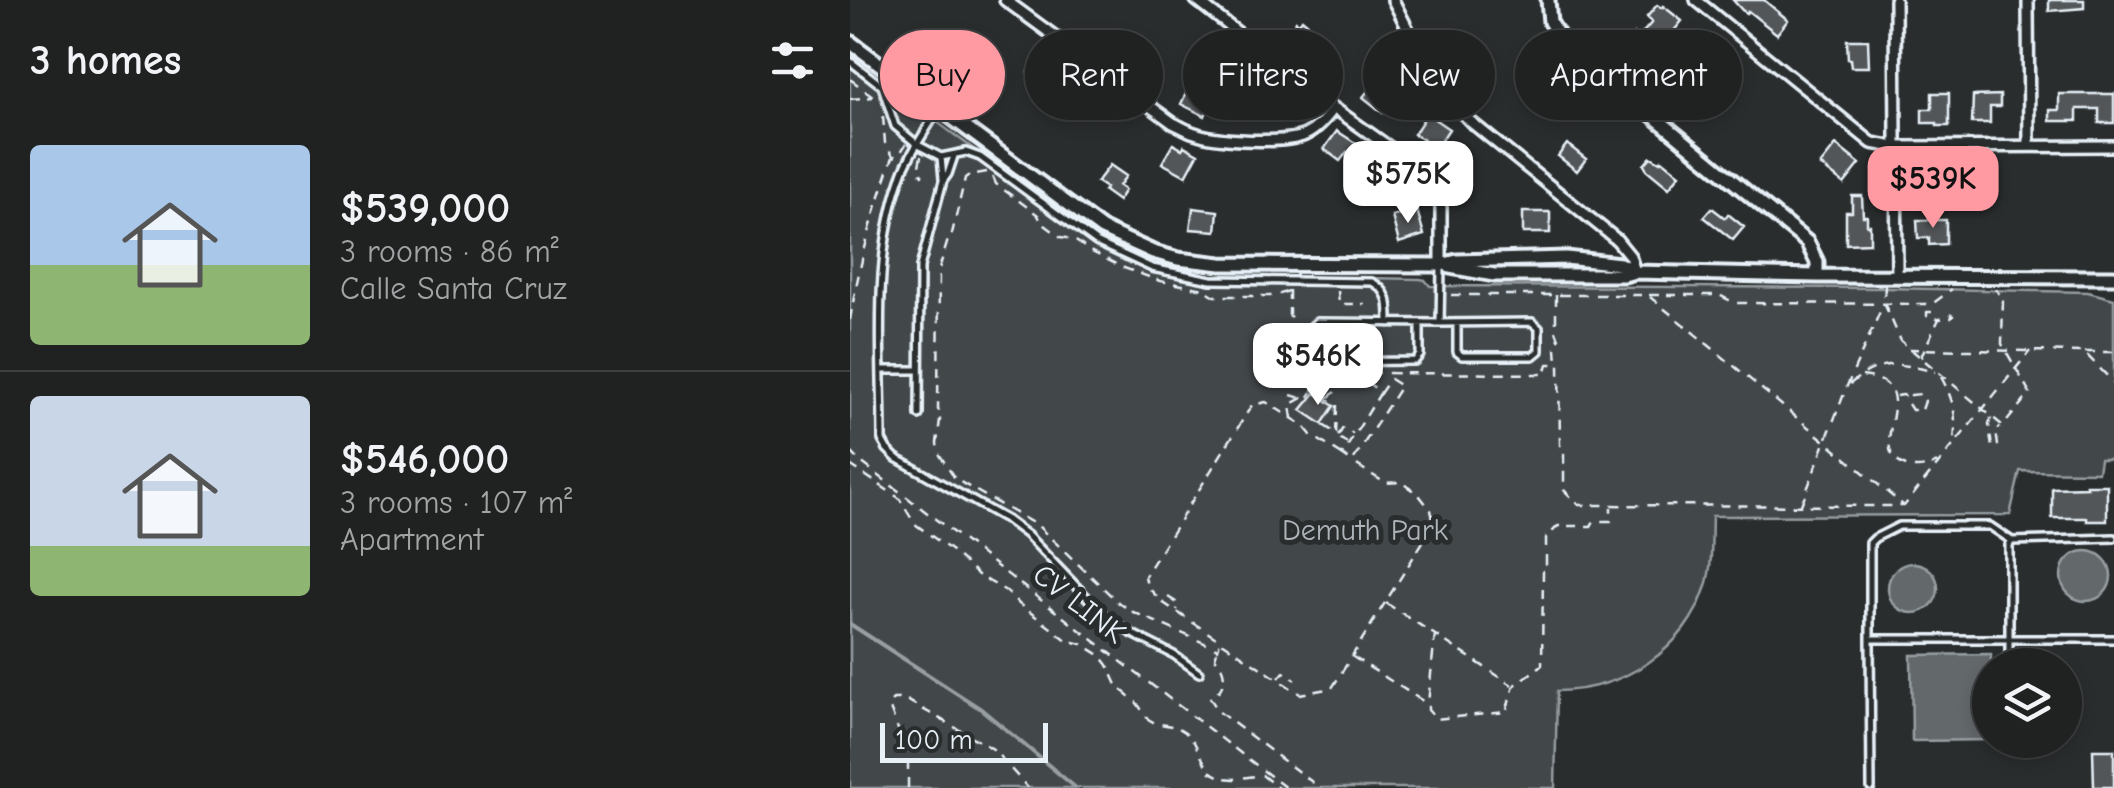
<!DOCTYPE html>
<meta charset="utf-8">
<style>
:root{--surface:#202222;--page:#282a2a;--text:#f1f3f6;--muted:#a2a4a5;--line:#3d3f40;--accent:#ff9aa2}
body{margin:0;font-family:"Comic Neue",sans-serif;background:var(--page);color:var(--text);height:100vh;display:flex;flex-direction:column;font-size:38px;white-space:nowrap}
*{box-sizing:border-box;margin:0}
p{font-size:32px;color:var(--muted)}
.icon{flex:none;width:55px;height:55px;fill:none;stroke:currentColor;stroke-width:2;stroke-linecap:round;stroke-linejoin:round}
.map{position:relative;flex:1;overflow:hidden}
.sheet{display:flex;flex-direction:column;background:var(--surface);width:850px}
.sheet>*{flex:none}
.hud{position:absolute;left:30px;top:30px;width:950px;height:90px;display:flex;gap:20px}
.controls{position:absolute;left:1122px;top:648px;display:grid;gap:20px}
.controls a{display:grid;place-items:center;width:110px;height:110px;border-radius:50%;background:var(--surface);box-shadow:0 5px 15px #0003,0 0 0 2px var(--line);font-size:50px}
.scale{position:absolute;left:30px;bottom:25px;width:168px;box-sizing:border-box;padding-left:10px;border:5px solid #e8f1f8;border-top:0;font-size:28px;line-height:35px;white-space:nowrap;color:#e8f1f8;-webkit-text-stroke:8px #2a2d2e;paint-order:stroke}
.price{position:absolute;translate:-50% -85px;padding:0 22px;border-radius:20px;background:#fff;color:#222;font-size:32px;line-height:65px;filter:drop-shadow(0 2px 5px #0008)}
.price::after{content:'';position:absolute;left:50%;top:60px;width:30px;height:22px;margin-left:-15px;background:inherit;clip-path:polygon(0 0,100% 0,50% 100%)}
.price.current{background:var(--accent);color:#111}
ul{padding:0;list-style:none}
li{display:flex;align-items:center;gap:30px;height:250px;padding:0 30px}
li+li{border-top:2px solid var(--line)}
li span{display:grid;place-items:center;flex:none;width:280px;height:200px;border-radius:10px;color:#555}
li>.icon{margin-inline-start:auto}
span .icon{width:120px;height:120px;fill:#fffc;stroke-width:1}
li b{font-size:42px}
h2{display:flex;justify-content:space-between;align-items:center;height:120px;padding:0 30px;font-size:42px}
.tag{padding:0 35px;border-radius:45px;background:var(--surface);box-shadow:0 5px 15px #0003,0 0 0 2px var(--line);font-size:35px;line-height:90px}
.tag.current{background:var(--accent);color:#111}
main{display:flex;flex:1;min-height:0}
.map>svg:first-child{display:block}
.green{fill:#424648;stroke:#959ca0;stroke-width:2.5}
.water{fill:#63686b;stroke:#989fa3;stroke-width:2.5}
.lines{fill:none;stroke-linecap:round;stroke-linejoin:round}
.stream{stroke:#989fa3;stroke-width:4}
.building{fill:#535759;stroke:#e8f1f8;stroke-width:2.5}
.service-casing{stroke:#e8f1f8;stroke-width:12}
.minor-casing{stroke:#e8f1f8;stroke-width:16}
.tertiary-casing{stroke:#e8f1f8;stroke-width:19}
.path{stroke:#e8f1f8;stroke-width:2.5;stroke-dasharray:10 8;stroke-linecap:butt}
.service{stroke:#2a2d2e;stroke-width:5}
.minor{stroke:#2a2d2e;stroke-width:9}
.tertiary{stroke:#2a2d2e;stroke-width:11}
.labels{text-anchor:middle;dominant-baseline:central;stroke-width:10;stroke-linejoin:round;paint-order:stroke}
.park-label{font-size:30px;fill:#aeb5ba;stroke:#2a2d2e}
.street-label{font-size:30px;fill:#e8f1f8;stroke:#2a2d2e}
</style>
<main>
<section class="sheet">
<h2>3 homes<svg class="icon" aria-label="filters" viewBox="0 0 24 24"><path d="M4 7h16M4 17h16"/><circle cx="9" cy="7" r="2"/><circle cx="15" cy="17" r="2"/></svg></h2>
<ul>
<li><span style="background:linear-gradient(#a9c7e8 60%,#8fb573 0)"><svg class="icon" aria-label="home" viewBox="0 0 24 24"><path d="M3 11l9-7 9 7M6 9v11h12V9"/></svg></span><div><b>$539,000</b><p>3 rooms · 86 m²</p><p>Calle Santa Cruz</p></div></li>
<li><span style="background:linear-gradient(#c9d6e8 75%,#8fb573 0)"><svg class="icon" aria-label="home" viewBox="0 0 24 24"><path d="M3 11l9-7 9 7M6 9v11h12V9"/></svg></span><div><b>$546,000</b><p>3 rooms · 107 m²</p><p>Apartment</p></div></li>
</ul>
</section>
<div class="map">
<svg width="1264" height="788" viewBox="0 0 1264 788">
<rect width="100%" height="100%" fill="#2a2d2e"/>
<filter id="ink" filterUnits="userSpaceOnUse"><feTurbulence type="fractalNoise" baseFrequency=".01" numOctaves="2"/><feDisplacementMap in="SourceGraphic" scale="20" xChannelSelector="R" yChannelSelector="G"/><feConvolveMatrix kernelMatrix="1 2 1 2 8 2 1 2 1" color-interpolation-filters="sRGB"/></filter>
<g filter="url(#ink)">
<path class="green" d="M0 58 238 233 266 249 298 262 327 270 358 275 570 279 575 280 580 286 1035 288 1238 292 1264 299V459H1250L1248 472 1170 471 1160 515 862 516C861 539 863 564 856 586 835 651 773 690 707 691L705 788H0Z"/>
<path class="water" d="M1211 576a25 25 0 1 1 50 0a25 25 0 1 1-50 0Z
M1038 588a25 25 0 1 1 50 0a25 25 0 1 1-50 0Z
M1141 654 1140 740H1142L1062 741 1061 655Z"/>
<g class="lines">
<path class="stream" d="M0 624 131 709 226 788"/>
</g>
<path class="building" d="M883 0H914L938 20 927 34 898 11 896 13 892 10Z
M1199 0H1234V8L1199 11Z
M807 5 812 8 813 6 832 21 823 32 824 33 817 42 815 40 794 66 780 57 778 59 770 52 785 34 789 37 802 22 797 17Z
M452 19 472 36 456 55 434 40 446 21 449 23Z
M270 29 287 39 274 57 250 45 258 33 264 38Z
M997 40H1018L1019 67H1001L1000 59H998Z
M372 42 380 49 375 55 387 65 375 80 367 74 353 92 363 96 355 116 331 104 342 81 346 83 368 57 363 52Z
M193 52 213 68 200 90 178 73Z
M686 60 705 76 688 95 670 79Z
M526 81 539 91 542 88 549 93 533 113 513 97Z
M1082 93H1099V126H1087V123H1072V109H1082Z
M1209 94H1264V123H1249V109H1227V121H1200V110H1209Z
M1150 95V107H1140V123H1122L1123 96Z
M577 114 599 129 587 147 564 134Z
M487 131 510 146 503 156 497 152 490 161 474 149Z
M323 144 332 149 334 146 348 154 336 176 312 163Z
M717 144 736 159 727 171 708 156Z
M986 145 1010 164 994 184 970 165Z
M801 157 810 162 812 160 830 174 819 188 797 170 794 165Z
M260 165 276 176 269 186 275 190 268 201 254 191 256 188 247 182Z
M1067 167H1079V176H1096V200H1066Z
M1002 196H1012L1013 216H1017V225H1020V243L996 244V212H1002Z
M343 208 368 211 366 231 340 229Z
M862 208 875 218 878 214 894 227 883 240 854 217Z
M567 210 574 235 549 243 542 216Z
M673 212H700V233H673Z
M1067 220H1096V244L1079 245V238H1068Z
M465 393 484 406 472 424 451 410Z
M1236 485H1257V521H1237V518H1202V488L1237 487Z
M1243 750H1264V787H1244Z"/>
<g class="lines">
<defs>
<path id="service" d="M0 61 32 86 45 126 68 145 91 157 116 152 130 157 246 242 302 268 361 280 522 282C540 291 539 305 539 323
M89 108C78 128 63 148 54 169 21 251 32 352 32 440L37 449 46 458 157 520 177 535 253 614 273 629 324 655 349 673
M91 157 93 179
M570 323V355L565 361 466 362 462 358V326L467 322 590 323 591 268
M590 323 682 322 689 328V351L683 356H612L607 352V323
M32 370H69
M69 415 70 267 93 181 98 174 104 156
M1162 541 1140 526H1049L1025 538 1020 543V639H1264
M1020 639 1021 788
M1159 665V545L1162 541 1264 538"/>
<path id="minor" d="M155 0 323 123C330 126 337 131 345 133 366 141 436 144 455 135 468 129 476 118 484 108
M346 0 484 108 570 169 582 183 591 207V265
M543 0 580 73 599 99 621 122 767 240 780 256 785 272
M846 0 1022 143 1045 147 1264 146
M1045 0 1047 276
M1178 0 1179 146"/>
<path id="tertiary" d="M698 0 700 22 711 40 957 242 967 262V276
M0 42 252 229 303 252 328 259 371 264 591 265 607 261 716 258 770 264 785 272
M600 267 644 275H774L785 272 967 276 1264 277"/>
</defs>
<use href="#service" class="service-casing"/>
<use href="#minor" class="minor-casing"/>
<use href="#tertiary" class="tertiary-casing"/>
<path class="path" d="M0 79 27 99
M0 99 23 97
M33 116 35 143 43 156
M71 156 68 171 73 176
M137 172 119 175 115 178 101 238 98 240 89 269 88 410 91 412 87 443 88 452 105 479 188 526 269 603 283 612 368 649 370 641
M143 177 146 184 188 215 191 222 211 237 223 239 240 251 274 268 310 281 354 289 365 296H425L441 290
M1035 286 1034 303 1051 341 1153 426 1180 393 1152 344 1153 298 1145 289
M439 290V315L443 320V332L439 333 438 348H443V368H455L454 380 515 381 526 373 695 374 698 364H705
M488 291 489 304H515
M601 295H869L885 303 1082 304 1102 289
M706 295V331L709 339 706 348 707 363 709 364 710 445 714 452V490L729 505 1054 506 1180 351
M800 297 1053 505
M1082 312H1077V316L1088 319
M0 320C9 264 24 210 43 157L49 155 56 144
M1059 349 1234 352 1264 383
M1235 352H1264
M1072 358V354L1089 319 1101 318 1103 316 1100 314
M1012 376C1081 383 1010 449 1056 466 1067 470 1077 468 1087 462
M1091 377C1104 400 1108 419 1103 445
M516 382 531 392 492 455 502 462 551 386 540 379 531 392
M466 383 463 390 487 405 486 436 497 443
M1000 384C1031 358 1049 363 1085 372
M441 395 451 398
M1046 396 1053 395 1060 399 1061 395 1071 394 1075 401 1072 410H1062L1058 404 1060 399
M477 398 503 380
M442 418 440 405 453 398 457 400 462 392
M1141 418 1139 424 1142 448 1148 445 1146 432 1150 427
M473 425 484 432
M488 436 493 428 503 434
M0 451 11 462 436 788
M492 455 461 435 453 425 416 402 402 405 295 576 297 586 312 602 450 694 482 688 584 524 581 510 569 495 551 482 535 483 502 462
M0 465 49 498 65 524 102 551 128 575 156 591 169 604 217 640 232 644 251 656 258 665 268 687 287 703 298 719 305 723 327 727 335 732 344 742 359 771 373 778 384 779 412 775 428 788
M951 505 997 386 1033 305
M318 597 329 604 327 610
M536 603 662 685
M585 634 578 704V710L586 719 656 712 664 686 692 665 693 571H696V538L708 526H741L744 521H761V507
M367 651 365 658C378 671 377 689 360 698L369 712 470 788
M503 657 576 703
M429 678 434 672 445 680
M58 788V755L39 706 43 699H55L143 749 178 788"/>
<use href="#service" class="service"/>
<use href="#minor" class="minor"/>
<use href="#tertiary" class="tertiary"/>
</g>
</g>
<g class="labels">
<g class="park-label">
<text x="515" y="530">Demuth Park</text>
</g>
<g class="street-label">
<text transform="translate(229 604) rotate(38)">CV LINK</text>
</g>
</g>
</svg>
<div class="controls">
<a><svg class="icon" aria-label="layers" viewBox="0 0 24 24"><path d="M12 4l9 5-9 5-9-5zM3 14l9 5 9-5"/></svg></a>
</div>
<div class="scale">100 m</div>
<b class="price" style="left:558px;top:226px">$575K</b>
<b class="price current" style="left:1083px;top:231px">$539K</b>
<b class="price" style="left:468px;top:408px">$546K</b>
<div class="hud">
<a class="tag current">Buy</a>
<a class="tag">Rent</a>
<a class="tag">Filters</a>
<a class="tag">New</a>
<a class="tag">Apartment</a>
</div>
</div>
</main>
